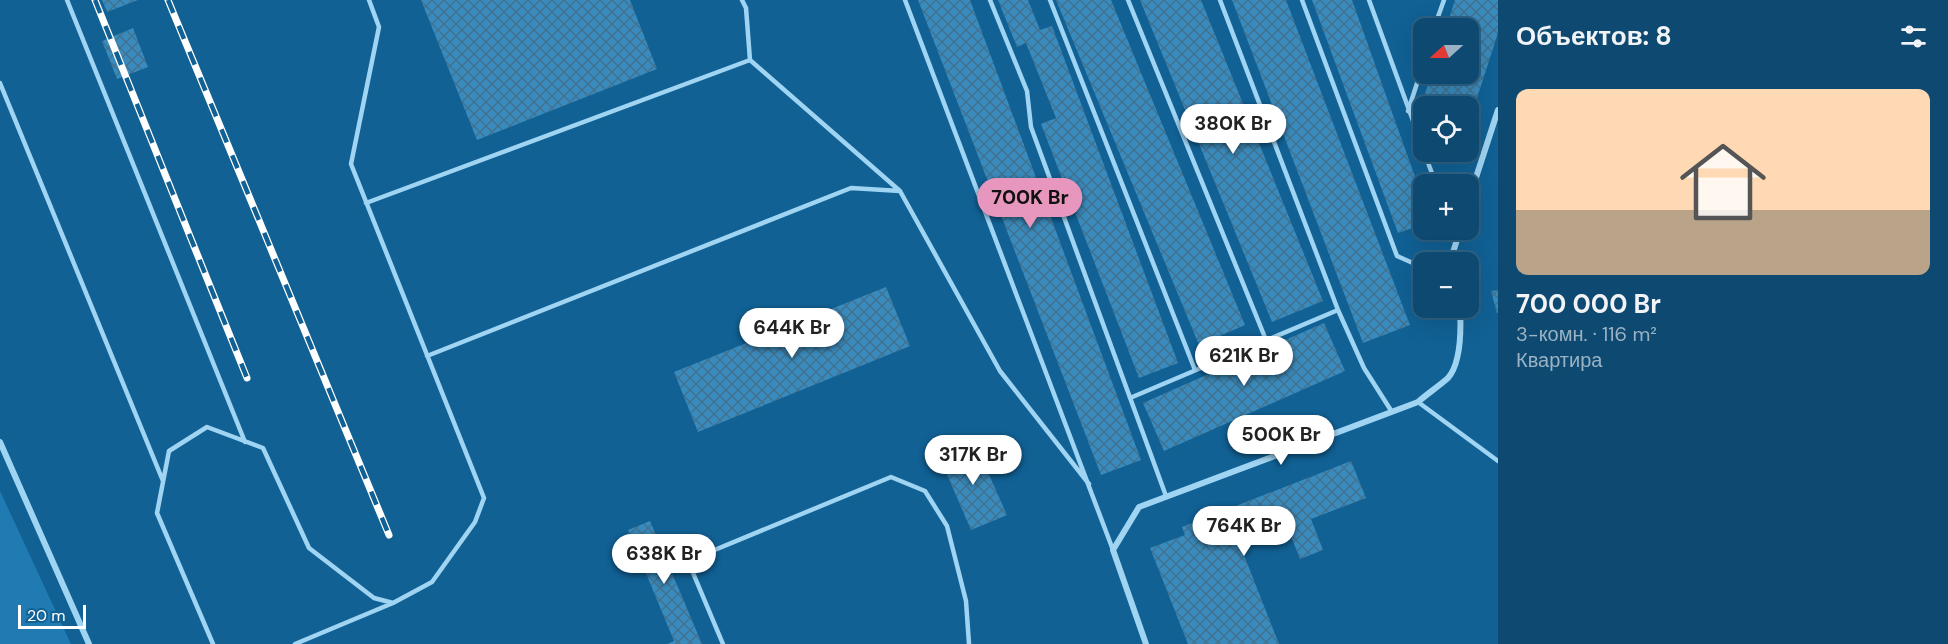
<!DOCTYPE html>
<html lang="ru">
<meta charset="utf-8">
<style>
:root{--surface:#0d4970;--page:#1b5378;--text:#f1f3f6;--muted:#9ab2c3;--line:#2d6183;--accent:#e797bd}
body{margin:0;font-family:"DM Sans",sans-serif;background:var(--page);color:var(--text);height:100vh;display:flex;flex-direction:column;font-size:22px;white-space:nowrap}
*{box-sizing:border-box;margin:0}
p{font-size:20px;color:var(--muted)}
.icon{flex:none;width:33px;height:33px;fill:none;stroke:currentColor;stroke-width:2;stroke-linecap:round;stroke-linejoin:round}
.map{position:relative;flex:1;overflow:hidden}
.drawer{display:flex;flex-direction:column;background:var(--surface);width:450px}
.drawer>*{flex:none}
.needle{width:39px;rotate:249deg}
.fabs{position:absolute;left:1413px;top:18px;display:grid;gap:12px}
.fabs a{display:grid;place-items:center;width:66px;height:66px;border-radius:12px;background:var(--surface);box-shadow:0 6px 24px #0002,0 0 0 2px var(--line);font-size:30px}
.scale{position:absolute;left:18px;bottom:15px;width:68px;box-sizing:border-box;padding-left:6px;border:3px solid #fff;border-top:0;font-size:16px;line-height:21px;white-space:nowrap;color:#fff;-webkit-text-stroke:4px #116195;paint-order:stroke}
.price{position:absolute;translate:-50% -51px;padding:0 14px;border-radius:21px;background:#fff;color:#222;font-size:20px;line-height:39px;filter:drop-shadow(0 2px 3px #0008)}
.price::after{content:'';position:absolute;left:50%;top:36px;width:18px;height:14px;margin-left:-9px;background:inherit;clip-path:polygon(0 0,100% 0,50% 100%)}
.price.selected{background:var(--accent);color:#111}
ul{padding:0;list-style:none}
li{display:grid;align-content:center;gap:12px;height:318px;padding:0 18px}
li span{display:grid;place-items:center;height:186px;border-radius:12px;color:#555}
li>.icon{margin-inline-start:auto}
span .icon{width:108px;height:108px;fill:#fffc;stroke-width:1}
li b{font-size:26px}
h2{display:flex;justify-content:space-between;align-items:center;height:72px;padding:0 18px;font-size:26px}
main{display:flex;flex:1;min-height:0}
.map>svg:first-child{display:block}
.green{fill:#207bb2}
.building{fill:url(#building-cross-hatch)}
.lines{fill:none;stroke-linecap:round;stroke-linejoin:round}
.service{stroke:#a0d4f3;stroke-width:4.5}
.minor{stroke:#a0d4f3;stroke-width:6}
.rail-casing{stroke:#fff;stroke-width:7}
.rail{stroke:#116195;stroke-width:4.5;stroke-dasharray:14;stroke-linecap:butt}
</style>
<main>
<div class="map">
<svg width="1498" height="644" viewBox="0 0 1498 644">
<defs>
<pattern id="building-cross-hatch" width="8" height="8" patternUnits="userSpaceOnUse" patternTransform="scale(1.5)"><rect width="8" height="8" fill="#3a8bbd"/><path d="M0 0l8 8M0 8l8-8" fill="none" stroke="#417290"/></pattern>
</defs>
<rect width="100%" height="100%" fill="#116195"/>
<path class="green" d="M0 491 71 644H0Z"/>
<path class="building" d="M102 0H138L107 12Z
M421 0H630L657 69 477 140Z
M918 0H970L1141 460 1101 475Z
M998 0H1028L1040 30 1052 26 1178 363 1139 378 1041 124 1056 118 1026 43 1017 47Z
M1056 0H1111L1245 325 1199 345Z
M1140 0H1201L1323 301 1272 322Z
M1232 0H1286L1410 325 1363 343Z
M1312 0H1352L1424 202V224L1398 233Z
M1455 0H1498V33L1469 123 1468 106H1438V105L1423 100 1431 74H1468V28H1446Z
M133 28 148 67 117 79 102 41Z
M886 287 910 346 698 432 674 372Z
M1498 290V313H1497L1491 291Z
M1324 323 1345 371 1164 451 1143 403Z
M974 441 1007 515 971 530 939 456Z
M1351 461 1366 498 1311 519 1323 550 1300 559 1287 526 1240 545 1279 644H1188L1150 548 1185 535 1182 527Z
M650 521 702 644H667L674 641 628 530Z"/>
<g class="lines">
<path class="service" d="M67 0 245 442
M369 0 379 27 351 164 484 498 475 522 432 582 393 603
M742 0 746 8 750 60
M905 0 1113 550
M990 0 1027 91 1031 127 1166 496
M1050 0 1195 370
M1128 0 1266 340
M1302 0 1397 256 1424 268
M1369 0 1424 151
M1434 28 1444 0
M0 83 163 481
M1408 111 1424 62
M1424 152 1436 184
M366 203 750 60 900 191
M1338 310 1364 368 1392 412
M427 356 851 188 900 191 1000 371 1089 484
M1130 398 1338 310 1220 0
M1418 402 1498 461
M213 644 157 513 169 451 207 427 263 448 309 548 374 598 393 603 295 644
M723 644 688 561 891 477 925 491 947 526 966 601 969 644"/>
<path class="minor" d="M1468 202 1498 110
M1452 262 1451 259 1460 230
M0 442 89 644
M1146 644 1113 550 1139 507 1418 402C1427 394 1439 386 1448 378 1462 362 1461 327 1460 308"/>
<defs>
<path id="rail" d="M95 0 247 378
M168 0 389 535"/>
</defs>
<use href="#rail" class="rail-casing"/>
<use href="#rail" class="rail"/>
</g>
</svg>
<div class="fabs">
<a><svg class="needle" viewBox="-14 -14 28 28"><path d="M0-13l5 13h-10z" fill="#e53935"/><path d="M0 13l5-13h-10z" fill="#9ab2c3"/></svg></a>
<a><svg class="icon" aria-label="locate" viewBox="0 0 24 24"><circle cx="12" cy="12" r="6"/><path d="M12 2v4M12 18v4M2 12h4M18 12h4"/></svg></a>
<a>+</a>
<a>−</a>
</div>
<div class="scale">20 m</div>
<b class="price" style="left:1233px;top:155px">380K Br</b>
<b class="price selected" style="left:1030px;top:229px">700K Br</b>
<b class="price" style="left:792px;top:359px">644K Br</b>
<b class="price" style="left:1244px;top:387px">621K Br</b>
<b class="price" style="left:1281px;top:466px">500K Br</b>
<b class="price" style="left:973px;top:486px">317K Br</b>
<b class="price" style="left:1244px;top:557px">764K Br</b>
<b class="price" style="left:664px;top:585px">638K Br</b>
</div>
<section class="drawer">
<h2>Объектов: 8<svg class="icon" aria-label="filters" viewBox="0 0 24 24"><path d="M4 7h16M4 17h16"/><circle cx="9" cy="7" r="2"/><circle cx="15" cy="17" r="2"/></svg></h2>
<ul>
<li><span style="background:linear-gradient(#ffd9b3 65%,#b9a48a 0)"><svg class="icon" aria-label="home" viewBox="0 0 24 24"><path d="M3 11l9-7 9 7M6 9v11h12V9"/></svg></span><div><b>700 000 Br</b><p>3-комн. · 116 m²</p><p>Квартира</p></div></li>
</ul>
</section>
</main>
